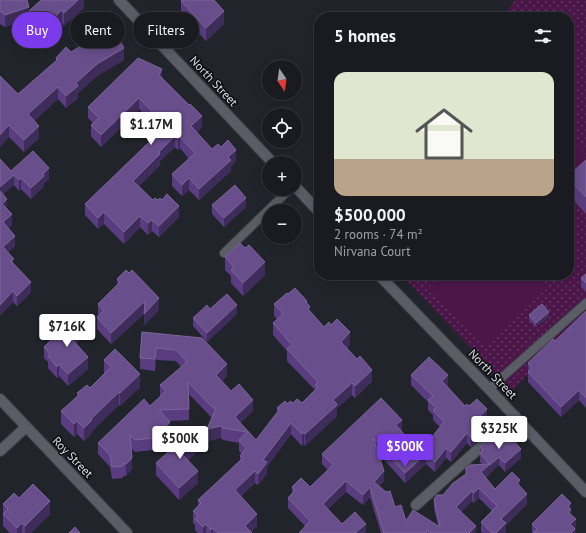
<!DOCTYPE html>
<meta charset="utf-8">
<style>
:root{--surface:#1a1b21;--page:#27282e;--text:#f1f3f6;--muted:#9fa1a5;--line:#38393f;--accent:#7c3aed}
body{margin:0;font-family:"PT Sans",sans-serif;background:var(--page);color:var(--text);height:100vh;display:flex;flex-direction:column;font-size:15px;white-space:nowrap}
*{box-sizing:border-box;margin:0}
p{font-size:13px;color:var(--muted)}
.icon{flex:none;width:22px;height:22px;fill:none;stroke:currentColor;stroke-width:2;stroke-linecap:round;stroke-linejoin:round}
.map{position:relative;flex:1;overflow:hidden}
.panel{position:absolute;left:314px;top:12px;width:260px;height:268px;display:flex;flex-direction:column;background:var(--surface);border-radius:16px;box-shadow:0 2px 10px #0003,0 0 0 1px var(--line)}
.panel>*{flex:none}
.banner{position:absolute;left:12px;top:12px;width:242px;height:36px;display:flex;gap:8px}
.needle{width:26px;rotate:167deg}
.fabs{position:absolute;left:262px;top:60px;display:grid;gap:8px}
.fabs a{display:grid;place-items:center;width:40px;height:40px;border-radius:50%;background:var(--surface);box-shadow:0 2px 10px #0003,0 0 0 1px var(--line);font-size:20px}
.price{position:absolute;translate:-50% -34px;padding:0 9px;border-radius:4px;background:#fff;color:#222;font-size:13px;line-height:26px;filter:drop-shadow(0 1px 2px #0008)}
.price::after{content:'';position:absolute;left:50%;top:24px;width:12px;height:9px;margin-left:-6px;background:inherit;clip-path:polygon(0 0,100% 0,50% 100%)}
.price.current{background:var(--accent);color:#fff}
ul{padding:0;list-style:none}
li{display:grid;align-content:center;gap:8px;height:212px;padding:0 20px}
li span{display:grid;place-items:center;height:124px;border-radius:12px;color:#555}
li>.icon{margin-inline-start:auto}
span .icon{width:72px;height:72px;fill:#fffc;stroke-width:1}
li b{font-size:17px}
h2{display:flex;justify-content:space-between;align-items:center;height:48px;padding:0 20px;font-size:17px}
.pill{padding:0 14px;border-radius:18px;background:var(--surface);box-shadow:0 2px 10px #0003,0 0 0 1px var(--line);font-size:14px;line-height:36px}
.pill.current{background:var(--accent);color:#fff}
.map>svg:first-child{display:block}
.park{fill:url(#park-dots)}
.pitch{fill:#4b1749}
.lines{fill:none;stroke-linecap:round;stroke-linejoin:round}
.service-casing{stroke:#3e4045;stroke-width:10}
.minor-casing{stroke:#3e4045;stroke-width:12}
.service{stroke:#5a5d66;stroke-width:8}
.minor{stroke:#5a5d66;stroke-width:10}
.wall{fill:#5a3d80}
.shaded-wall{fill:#3e2c5a}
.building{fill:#684e8b;stroke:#7a6598}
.labels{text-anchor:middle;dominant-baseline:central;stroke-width:3;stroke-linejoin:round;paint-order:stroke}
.street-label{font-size:12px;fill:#dcdde2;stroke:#0d0e11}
</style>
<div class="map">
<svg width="586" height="533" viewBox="0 0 586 533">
<defs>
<pattern id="park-dots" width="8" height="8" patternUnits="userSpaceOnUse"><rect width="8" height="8" fill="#4b1749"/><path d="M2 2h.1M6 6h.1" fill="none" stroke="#643863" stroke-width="1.8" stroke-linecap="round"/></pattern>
</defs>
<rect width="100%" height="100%" fill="#22242c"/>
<path class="park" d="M515 0H586V319L511 391 402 275H569V17H503Z"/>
<path class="pitch" d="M569 136 586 154V170L569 186Z
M442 275H535L547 288 485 345 430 286Z"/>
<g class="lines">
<defs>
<path id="service" d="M224 253 290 189
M489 389 586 303"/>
<path id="minor" d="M119 0 273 163
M295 186 319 212
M379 275 489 389 586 492
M0 399 127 533
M0 451 26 427
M416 505 515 416"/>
</defs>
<use href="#service" class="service-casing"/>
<use href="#minor" class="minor-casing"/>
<use href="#service" class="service"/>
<use href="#minor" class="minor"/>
</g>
<path class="wall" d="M0 0 29 19 5 27 0 24Z
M84 0V8L64 26 62 23 44 40 29 24V11Z
M181 1 224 24 206 41 181 14Z
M101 29 124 60 97 76 78 93V98L66 108 58 99 34 121 39 138 24 152 9 137 0 147 18 94 56 61V58L71 52 84 44 82 42V30Z
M162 78 202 127 197 132 212 149 221 147 236 161 231 166V171L199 200 189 190 182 196 172 186V174L189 159 180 148 178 150 175 147 160 161V165L139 186 153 200H158L179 217 159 237 152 231 148 235 140 227 124 244 104 224 98 229 85 215V204L160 131 139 109 101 147 91 136V125L93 123 88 118V107Z
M0 159 11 171 49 179 44 183V186L31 199 21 189 19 191 14 185 3 194 12 225 8 228 15 246 8 252 14 264 31 292 17 306 13 302 0 315Z
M586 160V214L569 195V175Z
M212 205 246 207 224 227 212 214Z
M225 257 265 275 243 296 231 283V276L225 270Z
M586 274V292L581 287V278Z
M117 279 159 310 144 325V314L111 344 97 329V317L98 316V304L117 285Z
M288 294 307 304 310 311 324 327 350 344 347 348 372 381 355 398 352 395 337 408V416L336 417 305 446 304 444 302 446 291 434 267 467V474L258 485 255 483 241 496 257 526 251 532 252 533H198L195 530V525L193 523V511L198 506V500L240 460V456L242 454 239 451V443L223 440 221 438 207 441 212 418 189 394V420L169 421 170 433 153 450 135 452 131 448 132 469 126 476H123V478L112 479 110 467 98 454V443L150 406 160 397V385L181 367 176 361 156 360 155 371 140 369V358L142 332 227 376 222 381 231 391 253 411 240 423 256 440 277 413V408L288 404 302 403 315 390 287 361V351L273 335V323L277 319 274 316V304Z
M210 309 237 314 207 342 193 326V318Z
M586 311V408L579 400 561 417 528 382V363L555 341Z
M529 315 549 316 536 327 529 320Z
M83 335 76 344 88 369 68 386 59 376 57 378 48 368V362L44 358V347L53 340Z
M104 360 140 387 120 406 119 405 92 431V433L84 441 77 434 74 437 61 424V411L77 396V393L90 388 105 374 104 373Z
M411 375 448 385 447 386 465 406H469L487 419 478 429 479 440 471 447 467 443 451 462 446 458 435 472 426 464 405 483 378 453 384 481 379 486 395 507 406 521 438 525 434 509V499L443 495 482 464 480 462V447L490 442 521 458 505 472 499 465 490 473V474L486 478 495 489 520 487 527 504 506 525V533H483L481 532V522L492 511 479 498 474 503 472 501 461 512 476 533H381L370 497 363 505 346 492 328 509 342 524 366 533 305 526 288 508V498L292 494V487H310L328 470 322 464V454L402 430 401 431 417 449 432 437 440 427 433 420V415L428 410V402L411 385Z
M203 447 188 460 198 483 179 500 156 475V463Z
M19 498 50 514 31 533H10L3 526V504Z
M571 515 576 532 575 533H532V524Z"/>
<path class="shaded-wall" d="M78 0H84V8L64 26V13Z
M29 7V19L5 27V15Z
M62 10V23L44 40V27Z
M224 11V24L206 41V28Z
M124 48V60L97 76 78 93V98L66 108V96L76 83 97 64Z
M162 69V80L159 75Z
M58 87V99L28 126V114Z
M139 98V109L101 147V135Z
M202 116V127L191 137V126Z
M9 125V137L0 147V135Z
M39 126V138L24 152V140Z
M175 136V147L160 161V165L133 192V181L159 152Z
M180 137V148L178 150V139Z
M236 150V161L231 166V171L199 200V189L228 157Z
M49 168V179L44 183V186L31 199V188L43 174Z
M14 175V185L0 197V187Z
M21 178V189L19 191V180Z
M189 178V190L182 196V185Z
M246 198V207L224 227V218Z
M7 199V209L2 214V204Z
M179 206V217L159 237V226Z
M104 212V224L98 229V218Z
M12 214V225L3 233V222Z
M140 216V227L124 244V232Z
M152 220V231L148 235V223Z
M15 236V246L3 257V247Z
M265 262V275L243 296V283Z
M31 282V292L17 306V296Z
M13 291V302L0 315V305Z
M159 298V310L144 325V314L111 344V333L145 301Z
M237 305V314L207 342V333Z
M549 312V316L536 327V323Z
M83 324V335L71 349V338Z
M350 332V344L341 353V342Z
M156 348V360L155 371V359Z
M88 357V369L68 386V374Z
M59 364V376L57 378V367Z
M227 364V376L216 387V375Z
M372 370V381L355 398V386Z
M140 374V387L120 406V393Z
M448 375V385L442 391V381Z
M352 383V395L337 408V416L336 417 305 446V434L333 400Z
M579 390V400L561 417V407Z
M119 392V405L92 431V433L84 441V428L91 419Z
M253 400V411L235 428V417Z
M487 409V419L473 434V424Z
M402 420V430L396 435V425Z
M77 421V434L74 437V424Z
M170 422V433L153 450V438Z
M291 423V434L267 467V474L258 485V474L263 460Z
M221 426V438L207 441V429Z
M479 430V440L471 447V437Z
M304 433V444L302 446V434Z
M467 433V443L451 462V452Z
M203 436V447L182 465V454Z
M446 448V458L435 472V462Z
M521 449V458L505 472V463Z
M426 454V464L405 483V473Z
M499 457V465L490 473V465Z
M132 458V469L126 476V464Z
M490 464V474L481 482V472Z
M198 471V483L179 500V488Z
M255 471V483L235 502V490Z
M384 471V481L374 492V482Z
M520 480V490L517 483Z
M346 481V492L323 514V504Z
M370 487V497L363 505V495Z
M479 488V498L474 503V493Z
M472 491V501L456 517V507Z
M527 494V504L506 525V533H496L501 519Z
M50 501V514L31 533H25V526Z
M571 503V516L568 525V506Z
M257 514V526L249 533 245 526Z
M576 519V532L575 533H570V524Z
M22 523V533H17V528Z
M206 524V533H203V527Z
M366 524V533H356V532Z
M476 526V533H469Z
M213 528V533H211V530Z"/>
<path class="building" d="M0 0H27L29 7 5 15 0 11Z
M41 0H78L64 13 62 10 44 27 29 11Z
M182 0H214L224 11 206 28 181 1Z
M96 21 101 29 107 26 114 38 117 36 124 48 97 64 76 83 78 86 66 96 58 87 28 114 39 126 24 140 9 125 0 135V76L18 94 57 60 56 58 66 47 71 52 89 41 82 30Z
M138 58 162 69 159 75 189 105 190 104 202 116 191 126 212 149 218 144 221 147 228 140 236 150 228 157 231 160 199 189 189 178 182 185 172 174 195 153 180 137 178 139 175 136 159 152 160 154 133 181 153 200 155 198 158 200 160 198 162 200 167 194 179 206 159 226 152 220 148 223 140 216 124 232 104 212 98 218 85 204 166 126 139 98 101 135 91 125 99 118 88 107Z
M33 151 49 168 43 174 44 176 31 188 21 178 19 180 14 175 0 187V159L11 171Z
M586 160V197L569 179V175Z
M235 185 246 198 224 218 212 205Z
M0 191 7 199 2 204 12 214 3 222 15 236 3 247 14 259 11 261 31 282 17 296 13 291 0 305Z
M240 243 245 248 249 245 265 262 243 283 231 270 234 267 225 257Z
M126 270 129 273 132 270 159 298 144 314 145 301 111 333 97 317 104 311 98 304 120 282 117 279Z
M586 274V283L581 278Z
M295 288 307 301 306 302 310 307 308 309 324 327 329 322 331 325 337 319 350 332 341 342 357 359 360 356 372 370 355 386 352 383 333 400 337 404 336 406 305 434 304 433 302 434 291 423 263 460 267 462 258 474 255 471 235 490 257 514 245 526 252 533H218L213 528 211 530 206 524 203 527 195 519 198 516 193 511 201 503 198 500 243 458 240 456 246 448 239 440 247 432 223 428 221 426 207 429 216 408H213L188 382 189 409 159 410 170 422 153 438 135 440 130 435 132 458 126 464H122L123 466 112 467 110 455 98 443 144 399 150 406 166 391 160 385 187 362 176 350 156 348 155 359 140 358 142 332 202 338 227 364 216 375 231 391 239 384 253 400 235 417 256 440 279 410 277 408 285 401 288 404 290 401 293 403 297 399 302 403 318 387 315 385 318 382 287 349 292 345 273 323 283 314 274 304 287 293 288 294Z
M227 294 237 305 207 333 193 318 207 305 210 309Z
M542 304 549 312 536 323 529 315Z
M586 311V398L579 390 561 407 528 372 532 368 528 363 553 339 555 341Z
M75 316 83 324 71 338 88 357 68 374 59 364 57 367 48 356 50 354 44 347 52 339 53 340Z
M115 349 140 374 120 393 119 392 91 419 92 420 84 428 77 421 74 424 61 411 79 395 77 393 87 385 90 388 111 367 104 360Z
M429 357 448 375 442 381 465 406 467 404 469 406 477 399 487 409 473 424 479 430 471 437 467 433 451 452 446 448 435 462 426 454 405 473 373 438 384 471 374 482 386 492 390 491 395 507 401 505 406 521 413 510 440 527 434 499 437 495H443L453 483 466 474V468L470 465 490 464 481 472 495 489 512 472 520 480 517 483 527 494 501 519 506 523 496 533H492L481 522 497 506 479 488 474 493 472 491 456 507 476 526 469 533H430L427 530 426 533H384L370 487 363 495 346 481 323 504 342 524 355 512 366 524 356 532 357 533H299L310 521 288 498 295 490 292 487 301 478 310 487 333 465 322 454 381 398 402 420 396 425 417 449 428 434 432 437 444 422 433 410 436 408 428 400 433 396 411 375Z
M196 427 203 436 182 454 198 471 179 488 156 463Z
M500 433 510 443 513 440 521 449 505 463 499 457 490 465 480 453 483 450 480 447 488 440 490 442Z
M33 484 50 501 25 526 22 523 17 528 3 514 8 509 3 504 14 493 19 498Z
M562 494 571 503 568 506 571 510 568 512 576 519 570 524 575 529 571 533H533L537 529 532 524Z
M75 527 80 533H69Z"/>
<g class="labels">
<g class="street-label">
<text transform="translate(214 81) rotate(47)">North Street</text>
<text transform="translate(493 374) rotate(46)">North Street</text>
<text transform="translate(73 457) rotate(46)">Roy Street</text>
</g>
</g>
</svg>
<div class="fabs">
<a><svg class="needle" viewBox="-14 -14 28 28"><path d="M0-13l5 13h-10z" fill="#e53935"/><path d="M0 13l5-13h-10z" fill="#9fa1a5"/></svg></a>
<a><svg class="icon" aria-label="locate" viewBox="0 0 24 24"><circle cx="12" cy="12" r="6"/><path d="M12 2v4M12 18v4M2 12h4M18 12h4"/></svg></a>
<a>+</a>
<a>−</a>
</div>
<b class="price" style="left:151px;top:146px">$1.17M</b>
<b class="price" style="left:67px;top:348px">$716K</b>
<b class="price" style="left:499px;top:450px">$325K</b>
<b class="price" style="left:180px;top:460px">$500K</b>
<b class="price current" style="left:405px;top:468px">$500K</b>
<div class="banner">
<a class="pill current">Buy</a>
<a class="pill">Rent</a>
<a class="pill">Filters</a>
</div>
<section class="panel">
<h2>5 homes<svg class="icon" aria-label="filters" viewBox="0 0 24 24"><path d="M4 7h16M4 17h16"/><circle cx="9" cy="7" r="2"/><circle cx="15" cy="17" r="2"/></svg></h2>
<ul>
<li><span style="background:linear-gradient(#dfe7d0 70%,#b9a48a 0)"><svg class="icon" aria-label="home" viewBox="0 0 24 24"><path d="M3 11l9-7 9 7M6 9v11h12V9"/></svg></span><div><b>$500,000</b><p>2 rooms · 74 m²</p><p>Nirvana Court</p></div></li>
</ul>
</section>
</div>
